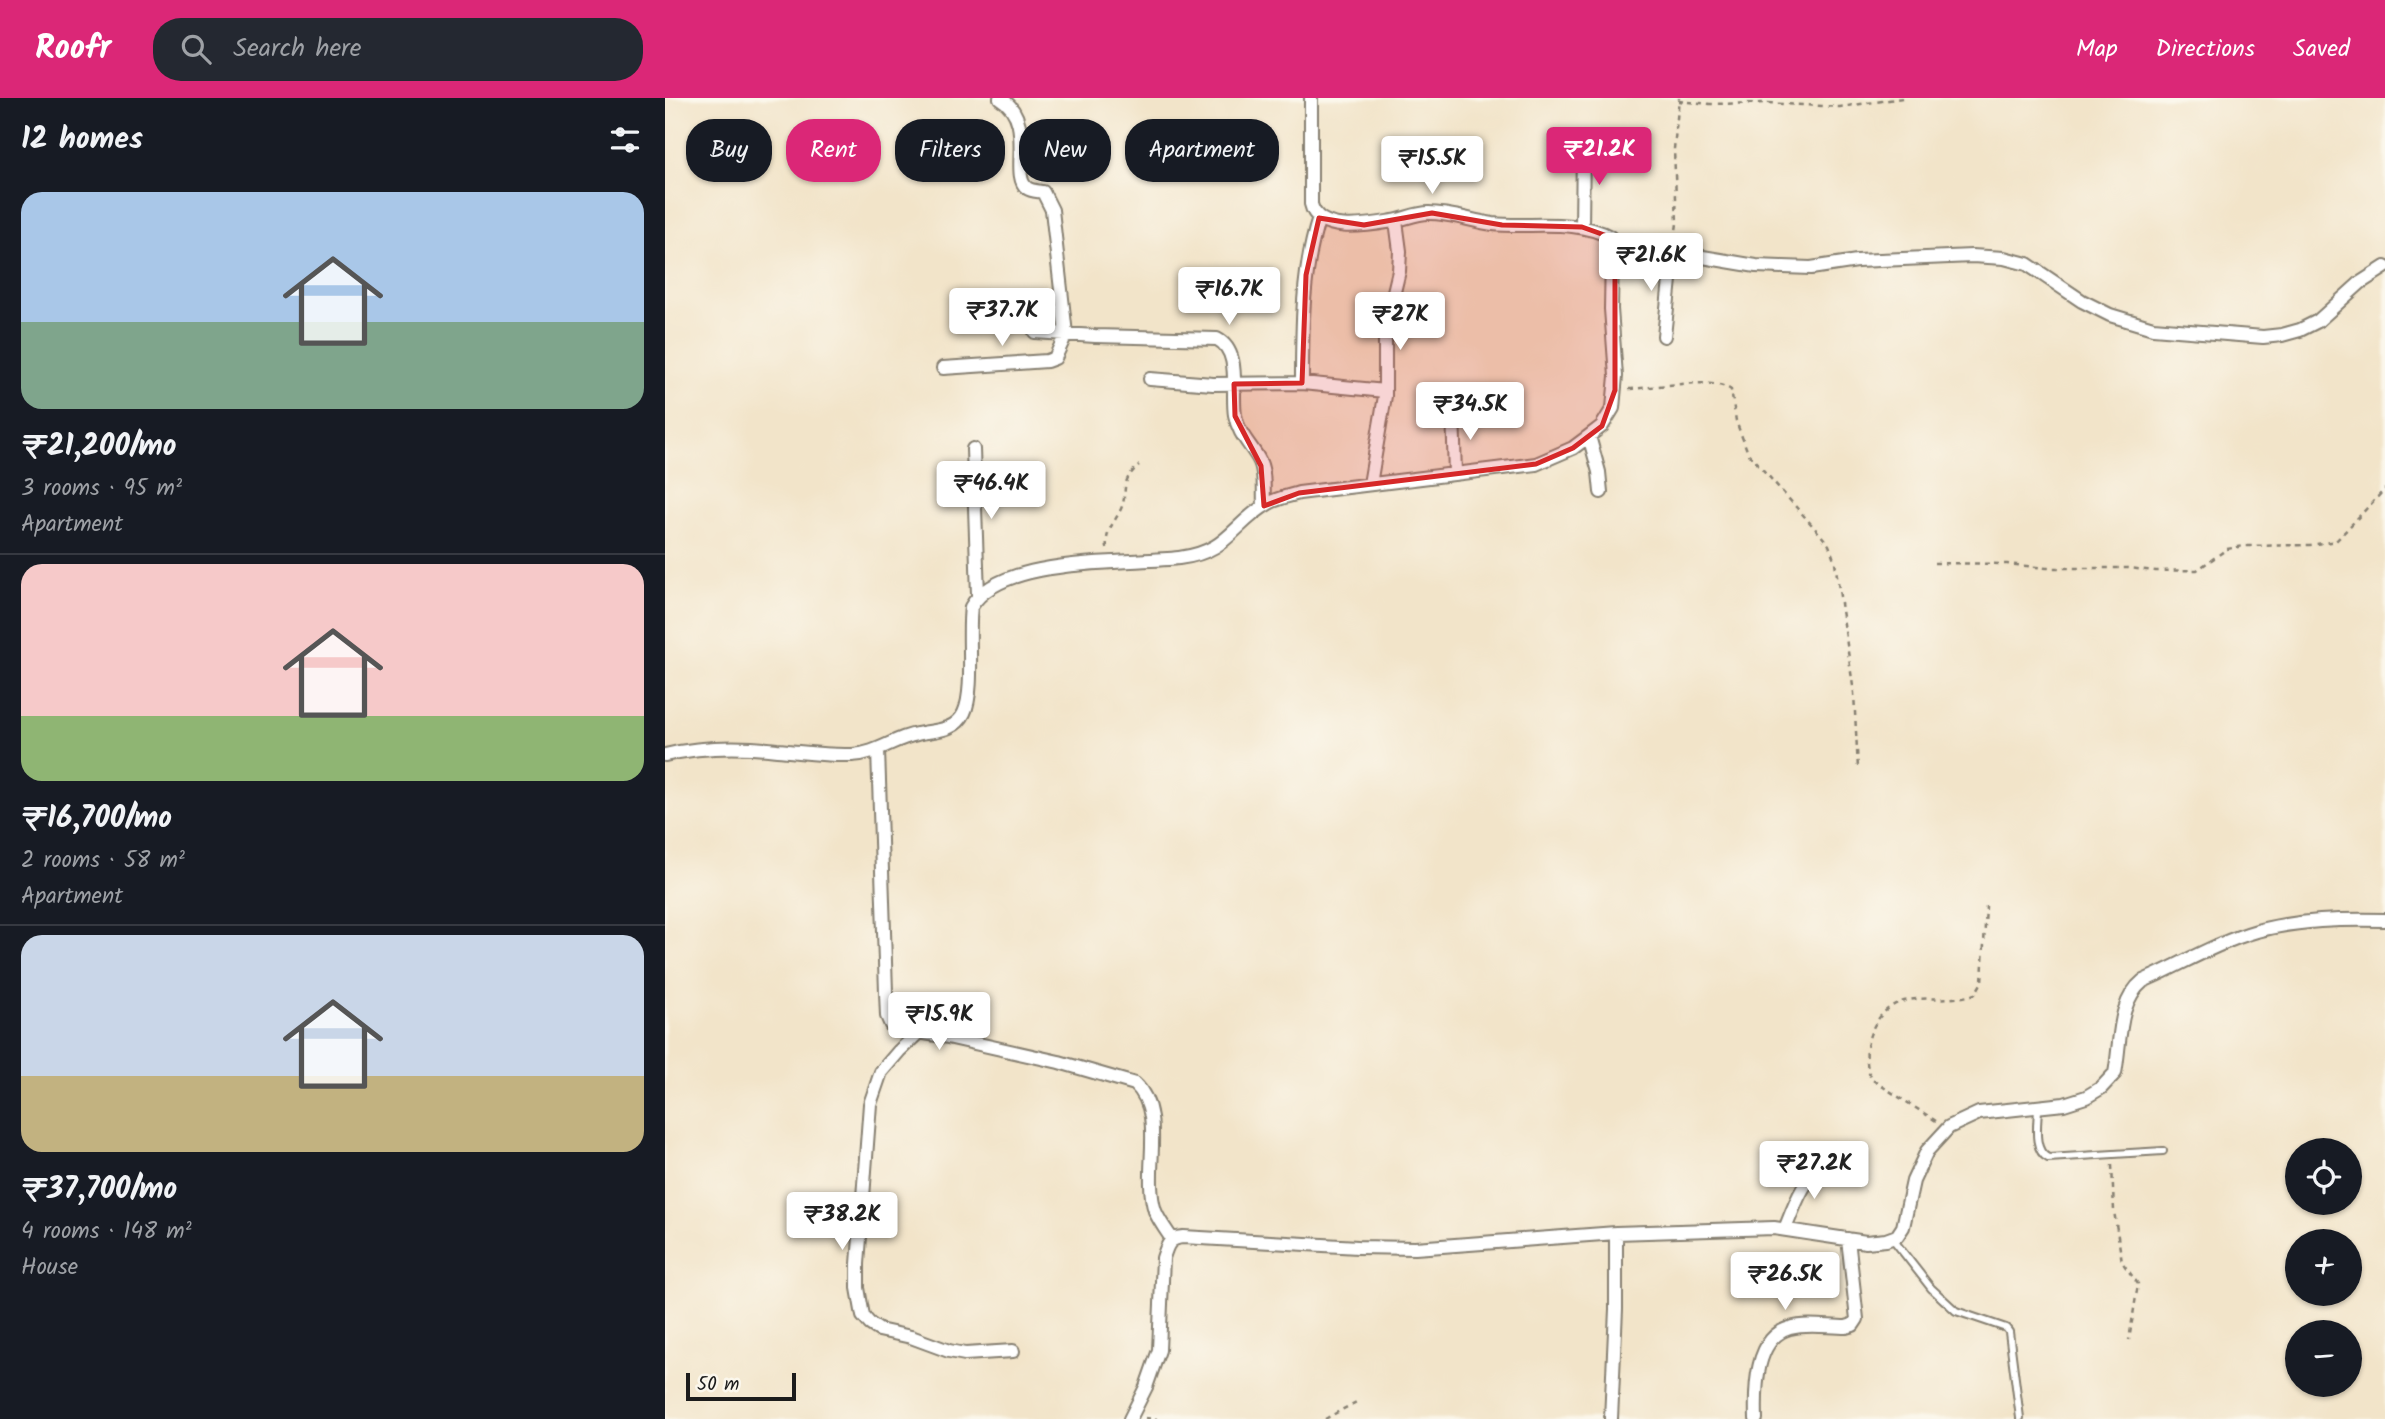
<!DOCTYPE html>
<meta charset="utf-8">
<style>
:root{--surface:#171b24;--page:#242831;--text:#f1f3f6;--muted:#9ea1a6;--line:#363941;--accent:#db2777}
body{margin:0;font-family:Kalam,sans-serif;background:var(--page);color:var(--text);height:100vh;display:flex;flex-direction:column;font-size:26px;white-space:nowrap}
*{box-sizing:border-box;margin:0}
p{font-size:23px;color:var(--muted)}
.icon{flex:none;width:38px;height:38px;fill:none;stroke:currentColor;stroke-width:2;stroke-linecap:round;stroke-linejoin:round}
.map{position:relative;flex:1;overflow:hidden}
.drawer{display:flex;flex-direction:column;background:var(--surface);width:665px}
.drawer>*{flex:none}
.banner{position:absolute;left:21px;top:21px;width:665px;height:63px;display:flex;gap:14px}
.buttons{position:absolute;left:1620px;top:1040px;display:grid;gap:14px}
.buttons a{display:grid;place-items:center;width:77px;height:77px;border-radius:50%;background:var(--surface);box-shadow:0 2px 5px #0004;font-size:35px}
.scale{position:absolute;left:21px;bottom:18px;width:110px;box-sizing:border-box;padding-left:7px;border:4px solid #1c1c1c;border-top:0;font-size:19px;line-height:24px;white-space:nowrap;color:#1c1c1c;-webkit-text-stroke:5px #fbf7ec;paint-order:stroke}
.price{position:absolute;translate:-50% -60px;padding:0 16px;border-radius:7px;background:#fff;color:#222;font-size:23px;line-height:46px;filter:drop-shadow(0 2px 4px #0008)}
.price::after{content:'';position:absolute;left:50%;top:42px;width:21px;height:16px;margin-left:-10px;background:inherit;clip-path:polygon(0 0,100% 0,50% 100%)}
.price.active{background:var(--accent);color:#fff}
ul{padding:0;list-style:none}
li{display:grid;align-content:center;gap:14px;height:371px;padding:0 21px}
li+li{border-top:2px solid var(--line)}
li span{display:grid;place-items:center;height:217px;border-radius:21px;color:#555}
li>.icon{margin-inline-start:auto}
span .icon{width:126px;height:126px;fill:#fffc;stroke-width:1}
li b{font-size:30px}
h2{display:flex;justify-content:space-between;align-items:center;height:84px;padding:0 21px;font-size:30px}
.tag{padding:0 24px;border-radius:28px;background:var(--surface);box-shadow:0 2px 5px #0004;font-size:24px;line-height:63px}
.tag.active{background:var(--accent);color:#fff}
header{display:flex;align-items:center;gap:42px;box-sizing:border-box;height:98px;padding:0 35px;background:var(--accent);color:#fff}
header strong{font-size:33px}
nav{display:flex;gap:38px;margin-inline-start:auto;font-size:24px}
.search{width:490px;height:63px;background:var(--page);display:flex;align-items:center;gap:18px;box-sizing:border-box;padding:0 24px;border-radius:28px;color:var(--muted);font-size:26px}
main{display:flex;flex:1;min-height:0}
.map>svg:first-child{display:block}
.lines{fill:none;stroke-linecap:round;stroke-linejoin:round}
.service-casing{stroke:#878072;stroke-width:10}
.minor-casing{stroke:#878072;stroke-width:16}
.path{stroke:#878072;stroke-width:2.5;stroke-dasharray:5 5;stroke-linecap:butt}
.service{stroke:#fff;stroke-width:6}
.minor{stroke:#fff;stroke-width:12}
.marked{fill:#d62828;fill-opacity:0.2;stroke:#d62828;stroke-width:5;stroke-linejoin:round}
</style>
<header>
<strong>Roofr</strong>
<div class="search"><svg class="icon" aria-label="search" viewBox="0 0 24 24"><circle cx="10" cy="10" r="6"/><path d="M15 15l6 6"/></svg>Search here</div>
<nav><a>Map</a><a>Directions</a><a>Saved</a></nav>
</header>
<main>
<section class="drawer">
<h2>12 homes<svg class="icon" aria-label="filters" viewBox="0 0 24 24"><path d="M4 7h16M4 17h16"/><circle cx="9" cy="7" r="2"/><circle cx="15" cy="17" r="2"/></svg></h2>
<ul>
<li><span style="background:linear-gradient(#a9c7e8 60%,#7fa58c 0)"><svg class="icon" aria-label="home" viewBox="0 0 24 24"><path d="M3 11l9-7 9 7M6 9v11h12V9"/></svg></span><div><b>₹21,200/mo</b><p>3 rooms · 95 m²</p><p>Apartment</p></div></li>
<li><span style="background:linear-gradient(#f6c9c9 70%,#8fb573 0)"><svg class="icon" aria-label="home" viewBox="0 0 24 24"><path d="M3 11l9-7 9 7M6 9v11h12V9"/></svg></span><div><b>₹16,700/mo</b><p>2 rooms · 58 m²</p><p>Apartment</p></div></li>
<li><span style="background:linear-gradient(#c9d6e8 65%,#c2b280 0)"><svg class="icon" aria-label="home" viewBox="0 0 24 24"><path d="M3 11l9-7 9 7M6 9v11h12V9"/></svg></span><div><b>₹37,700/mo</b><p>4 rooms · 148 m²</p><p>House</p></div></li>
</ul>
</section>
<div class="map">
<svg width="1720" height="1321" viewBox="0 0 1720 1321">
<rect width="100%" height="100%" fill="#fbf7ec"/>
<filter id="ink" filterUnits="userSpaceOnUse"><feTurbulence type="fractalNoise" baseFrequency=".0143" numOctaves="2"/><feDisplacementMap in="SourceGraphic" scale="14" xChannelSelector="R" yChannelSelector="G"/><feConvolveMatrix kernelMatrix="1 2 1 2 8 2 1 2 1" color-interpolation-filters="sRGB"/></filter>
<filter id="wash" filterUnits="userSpaceOnUse"><feTurbulence type="fractalNoise" baseFrequency=".00686" numOctaves="4" result="noise"/><feDisplacementMap in="SourceGraphic" scale="28" xChannelSelector="R" yChannelSelector="G"/><feGaussianBlur stdDeviation="1.57" result="paint"/><feColorMatrix in="noise" values="0 0 0 0 0 0 0 0 0 0 0 0 0 0 0 0 0 1.4 0 .05"/><feComposite in="paint" operator="in"/></filter>
<g filter="url(#wash)">
<rect width="100%" height="100%" fill="#f2e4c9"/>
</g>
<g filter="url(#ink)">
<g class="lines">
<defs>
<path id="service" d="M1373 1009C1373 1024 1367 1052 1383 1060L1498 1053
M1227 1140 1266 1190 1291 1213 1341 1230 1344 1234 1355 1320"/>
<path id="minor" d="M646 0V106C653 137 704 127 728 123 740 121 751 115 764 115 785 115 807 123 828 126 865 130 911 120 945 139L950 151
M917 129 918 48
M370 234 430 238 552 241C577 254 566 293 570 317 573 335 584 345 593 360 601 373 598 393 599 408
M999 238 1008 154
M278 270 382 263 390 260 401 236 387 112 378 94C373 93 366 93 362 90 344 77 372 22 335 0
M485 281 548 286 637 285 720 293
M637 285C637 230 637 172 654 120
M788 313 790 376
M924 338 934 374 936 394
M308 351 313 497
M705 386 720 298V231L734 173 735 153 731 123
M213 652 221 894 222 918 226 927 234 931 278 938 394 964 470 986C502 1016 477 1073 490 1113 494 1123 501 1132 507 1141
M0 657C37 648 75 648 112 652 137 654 161 658 187 657 212 656 229 640 252 636 269 632 290 634 299 615 310 592 302 537 306 509 335 458 462 466 514 460 564 454 567 426 604 405 613 400 624 398 634 395L871 366 908 350 924 338 937 328 948 310 951 278 946 211 947 155 950 151 984 155 1008 154 1091 168 1146 170 1192 163 1307 158 1339 160 1362 166 1417 203 1445 217 1488 230 1598 239 1617 237 1635 232 1653 223 1695 185 1720 169
M253 935 234 953 216 974 205 1006 193 1166V1190L198 1218 205 1226 214 1232 246 1239 284 1253 300 1256 348 1253
M1120 1131C1132 1101 1137 1085 1161 1062
M465 1321 481 1289 494 1252 498 1160C502 1147 504 1140 518 1139L693 1149 750 1150 951 1135 1109 1130 1201 1144 1221 1142 1232 1138 1238 1129 1248 1083 1262 1053 1284 1029 1314 1015 1399 1006 1421 999 1436 990 1450 975C1456 944 1452 904 1478 883 1515 867 1553 844 1592 833 1633 822 1677 821 1720 822
M946 1321 951 1211V1135
M1091 1321C1090 1291 1090 1239 1125 1230 1142 1225 1163 1229 1181 1229L1188 1227 1192 1221 1183 1141"/>
</defs>
<use href="#service" class="service-casing"/>
<use href="#minor" class="minor-casing"/>
<path class="path" d="M1013 3 1045 6 1101 5 1175 9 1238 0
M1010 141 1012 125 1009 51 1014 0
M964 291C988 290 1048 278 1066 292L1071 323 1083 355 1155 436 1164 447 1170 464 1189 595 1193 671
M442 450C440 433 448 427 455 413 465 392 452 387 474 367
M1269 465 1342 466 1382 470H1463L1491 473 1532 472 1562 451 1579 448 1645 447 1671 443 1720 391
M1271 1023 1206 981C1200 966 1200 947 1207 932 1229 884 1273 909 1310 896L1317 884 1321 808
M1447 1067 1449 1113 1457 1164 1473 1186 1464 1242
M480 1320 492 1321
M660 1321 695 1302"/>
<use href="#service" class="service"/>
<use href="#minor" class="minor"/>
</g>
</g>
<path class="marked" d="M767 115 837 127 917 129 945 139 950 151V292L937 328 908 350 871 366 634 395 599 408 596 368 570 318 569 286 637 285 641 177 654 120 699 127Z"/>
</svg>
<div class="buttons">
<a><svg class="icon" aria-label="locate" viewBox="0 0 24 24"><circle cx="12" cy="12" r="6"/><path d="M12 2v4M12 18v4M2 12h4M18 12h4"/></svg></a>
<a>+</a>
<a>−</a>
</div>
<div class="scale">50 m</div>
<b class="price active" style="left:934px;top:89px">₹21.2K</b>
<b class="price" style="left:767px;top:98px">₹15.5K</b>
<b class="price" style="left:986px;top:195px">₹21.6K</b>
<b class="price" style="left:564px;top:229px">₹16.7K</b>
<b class="price" style="left:337px;top:250px">₹37.7K</b>
<b class="price" style="left:735px;top:254px">₹27K</b>
<b class="price" style="left:805px;top:344px">₹34.5K</b>
<b class="price" style="left:326px;top:423px">₹46.4K</b>
<b class="price" style="left:274px;top:954px">₹15.9K</b>
<b class="price" style="left:1149px;top:1103px">₹27.2K</b>
<b class="price" style="left:177px;top:1154px">₹38.2K</b>
<b class="price" style="left:1120px;top:1214px">₹26.5K</b>
<div class="banner">
<a class="tag">Buy</a>
<a class="tag active">Rent</a>
<a class="tag">Filters</a>
<a class="tag">New</a>
<a class="tag">Apartment</a>
</div>
</div>
</main>
